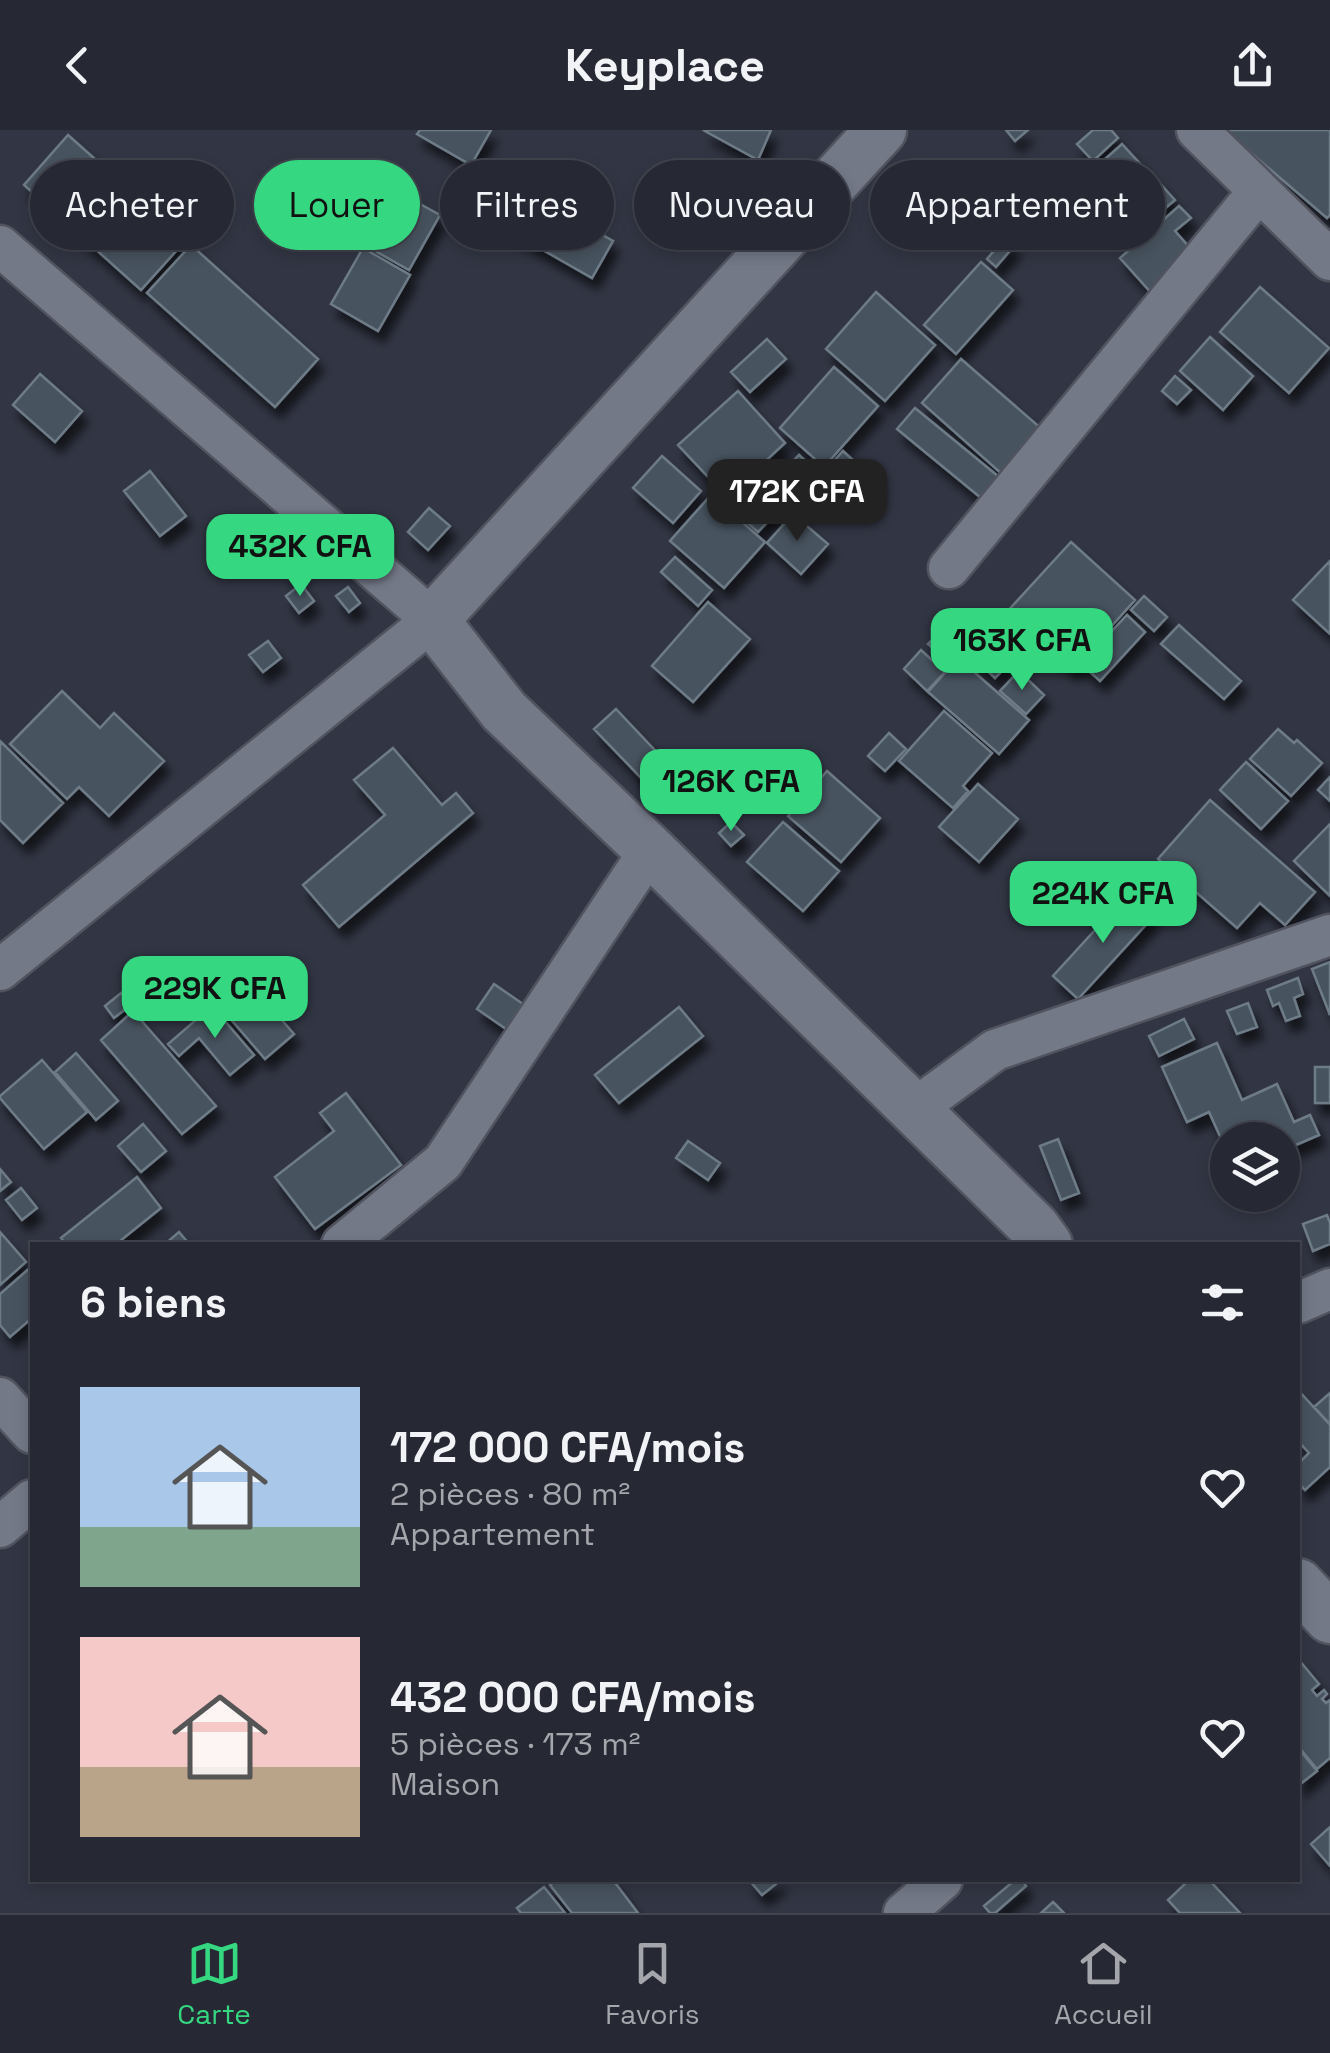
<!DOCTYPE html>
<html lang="fr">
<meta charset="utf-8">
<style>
:root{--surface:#262833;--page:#32343f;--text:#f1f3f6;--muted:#a4a6ac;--line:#42444e;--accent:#35d881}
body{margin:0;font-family:"Space Grotesk",sans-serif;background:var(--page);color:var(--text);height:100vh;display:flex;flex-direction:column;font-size:38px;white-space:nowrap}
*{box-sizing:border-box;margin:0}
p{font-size:32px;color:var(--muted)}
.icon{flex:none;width:55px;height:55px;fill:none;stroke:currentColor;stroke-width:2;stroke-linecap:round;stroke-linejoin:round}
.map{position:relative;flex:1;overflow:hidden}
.details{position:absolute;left:30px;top:1112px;width:1270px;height:640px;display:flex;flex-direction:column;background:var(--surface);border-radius:0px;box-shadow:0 5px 15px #0003,0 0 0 2px var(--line)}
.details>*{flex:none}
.banner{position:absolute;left:30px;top:30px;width:1270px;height:90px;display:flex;gap:20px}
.controls{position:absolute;left:1210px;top:992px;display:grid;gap:20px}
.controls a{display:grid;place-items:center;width:90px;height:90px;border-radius:50%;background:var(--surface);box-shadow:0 5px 15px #0003,0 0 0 2px var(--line);font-size:50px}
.price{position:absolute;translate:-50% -85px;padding:0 22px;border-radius:20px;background:var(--accent);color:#111;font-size:32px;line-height:65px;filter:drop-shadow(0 2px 5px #0008)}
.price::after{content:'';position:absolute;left:50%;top:60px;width:30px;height:22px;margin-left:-15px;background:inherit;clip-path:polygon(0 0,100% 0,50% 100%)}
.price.on{background:#222;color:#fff}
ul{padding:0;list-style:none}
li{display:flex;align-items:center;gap:30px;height:250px;padding:0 50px}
li span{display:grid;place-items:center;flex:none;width:280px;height:200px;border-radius:0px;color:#555}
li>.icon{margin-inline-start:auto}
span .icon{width:120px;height:120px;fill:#fffc;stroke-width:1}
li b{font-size:42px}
h2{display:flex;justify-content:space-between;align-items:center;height:120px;padding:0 50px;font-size:42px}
.pill{padding:0 35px;border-radius:45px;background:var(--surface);box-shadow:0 5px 15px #0003,0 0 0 2px var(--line);font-size:35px;line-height:90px}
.pill.on{background:var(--accent);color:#111}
header{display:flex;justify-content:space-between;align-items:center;height:130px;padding:0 50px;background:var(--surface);font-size:45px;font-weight:800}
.dock{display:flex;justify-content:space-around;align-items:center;height:140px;border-top:2px solid var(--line);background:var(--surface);font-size:28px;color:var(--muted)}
.dock a{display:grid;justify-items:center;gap:5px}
.dock .on{color:var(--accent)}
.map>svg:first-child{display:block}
.building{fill:#47535f;stroke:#6e7b87;stroke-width:2.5;filter:url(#shadow)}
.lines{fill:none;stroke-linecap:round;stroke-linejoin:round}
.minor-casing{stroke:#51545f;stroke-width:45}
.tertiary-casing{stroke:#51545f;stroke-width:55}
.minor{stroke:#747988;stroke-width:40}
.tertiary{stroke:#747988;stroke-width:50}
</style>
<header><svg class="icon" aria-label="back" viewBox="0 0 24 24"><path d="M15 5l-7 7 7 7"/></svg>Keyplace<svg class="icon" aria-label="share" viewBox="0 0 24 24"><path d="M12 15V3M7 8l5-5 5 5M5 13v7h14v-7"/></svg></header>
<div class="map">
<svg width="1330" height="1783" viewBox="0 0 1330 1783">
<defs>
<filter id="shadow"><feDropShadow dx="6" dy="11" stdDeviation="5" flood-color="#0009"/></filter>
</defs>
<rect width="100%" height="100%" fill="#323644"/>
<path class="building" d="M420 0H491L471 35 417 4Z
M703 0H771L758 30Z
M1006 0H1028L1015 11Z
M1093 0H1111L1118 8 1093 31 1077 14Z
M1224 0H1330V85L1327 88Z
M68 5 186 110 141 160 24 55Z
M1122 14 1144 38 1116 62 1095 38Z
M1156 49 1175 70 1157 85 1138 64Z
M947 54 953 58 935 77 930 73Z
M523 59 613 111 592 148 501 96Z
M957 61 964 68 945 89 938 83Z
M398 62 440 85 409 140 377 122 383 111 373 105Z
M1112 65 1145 101 1128 116 1095 80Z
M967 71 976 78 957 100 948 92Z
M1179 76 1191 88 1175 101 1198 127 1154 166 1120 128Z
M1005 108 1014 116 996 137 987 129Z
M191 115 318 229 275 277 147 163Z
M363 118 410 145 378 201 331 174Z
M981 132 1013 160 956 224 924 195Z
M1260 157 1329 218 1289 263 1220 202Z
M876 162 935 215 885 271 826 219Z
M1210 207 1253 246 1223 280 1180 241Z
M767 209 786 229 750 262 731 242Z
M961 229 1043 300 1003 345 922 273Z
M834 237 878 276 824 337 780 298Z
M40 244 82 281 55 312 13 275Z
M1175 246 1191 260 1177 274 1162 261Z
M738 261 785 313 727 367 678 315Z
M915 278 999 347 981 368 897 299Z
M843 321 878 353 858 375 823 343Z
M799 325 822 346 800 369 794 364 758 402 740 386Z
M662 326 701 361 673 393 633 358Z
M150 341 186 386 160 406 124 361Z
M711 365 765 412 724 458 670 411Z
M429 378 450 396 428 420 408 402Z
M793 384 828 414 801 444 767 413Z
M1071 412 1135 470 1090 520 1050 483 1030 505 1006 483Z
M675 427 712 460 698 476 661 442Z
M1330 431V504L1293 470Z
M301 454 314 471 299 483 286 466Z
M348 457 360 473 349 482 336 466Z
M1144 466 1167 487 1154 501 1131 480Z
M708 472 750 509 693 572 652 536Z
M1127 485 1145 502 1100 551 1081 534Z
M1179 495 1241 551 1224 569 1161 514Z
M986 501 1015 528 995 548 966 521Z
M940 502 952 512 941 525 928 514Z
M1064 503 1087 524 1072 540 1050 520Z
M268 511 281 528 263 542 249 525Z
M921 520 945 542 927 561 904 539Z
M958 528 1029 590 999 624 928 562Z
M1019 541 1044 565 1026 584 1000 561Z
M62 561 100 598 114 583 164 631 109 686 79 657 67 669 10 614Z
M616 579 665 631 644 651 594 599Z
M944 581 992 623 963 656 968 661 953 678 899 631Z
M1278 599 1294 613 1297 610 1322 633 1291 666 1250 629Z
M889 603 906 619 885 641 868 626Z
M0 611 63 673 23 713 0 690Z
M393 618 442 675 456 663 473 683 339 797 303 755 385 685 354 650Z
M1246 632 1288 671 1261 699 1220 660Z
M827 641 880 688 841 732 788 686Z
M1330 647V671L1318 660Z
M978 654 1018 689 979 732 939 697Z
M1210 670 1315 762 1285 795 1260 773 1237 798 1158 729Z
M731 692 744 705 731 716 719 703Z
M783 692 839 741 803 781 747 732Z
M1330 694V766L1294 731Z
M1128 764 1153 787 1078 869 1053 846Z
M1330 832V885L1312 839Z
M243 845 294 904 265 929 209 864 224 851 229 857Z
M1298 848 1303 864 1294 868 1300 886 1286 891 1279 873 1273 876 1267 860Z
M494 854 523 874 506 899 477 879Z
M121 863 131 875 114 888 105 876Z
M1248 873 1257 897 1237 904 1227 881Z
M212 876 254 925 230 945 199 908 179 926 168 914Z
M679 877 703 906 619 973 595 945Z
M133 881 216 976 182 1004 101 910Z
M1184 889 1194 909 1159 926 1149 906Z
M1217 913 1242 970 1277 954 1294 992 1310 985 1319 1005 1282 1021V1010H1228V1024L1209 982 1187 992 1162 937Z
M76 923 118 971 96 990 55 942Z
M42 930 87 982 44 1019 0 968V966Z
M1315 937H1330V973H1315Z
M346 963 401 1035 315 1099 275 1047 334 1001 320 983Z
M143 994 166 1021 141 1042 118 1016Z
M1058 1009 1079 1063 1061 1070 1040 1016Z
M688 1011 720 1033 708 1050 676 1028Z
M0 1039 11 1052 0 1061Z
M137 1047 161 1078 115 1115H67L61 1108Z
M21 1058 37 1078 22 1090 6 1070Z
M1327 1085 1330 1093V1114L1313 1121 1303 1094Z
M0 1102 26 1132 0 1155Z
M179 1102 190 1115H164Z
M32 1136V1188L10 1207 0 1195V1164Z
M1298 1260 1330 1295V1337L1305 1360 1298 1353V1334L1309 1323 1298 1311Z
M1330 1263V1294L1314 1277Z
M1299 1530 1319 1554 1312 1560 1317 1566 1324 1560 1327 1564 1322 1569 1326 1573 1330 1570V1628L1317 1639 1298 1616V1531Z
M1298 1618 1317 1641 1298 1656Z
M1330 1697V1736L1311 1714Z
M555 1750H613L638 1783H572L550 1755Z
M749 1750H781L762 1765Z
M1015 1750H1022L1026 1756 995 1783H990L984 1776Z
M1189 1750H1209L1240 1783H1180L1168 1770Z
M544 1757 565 1783H521L517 1778Z
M1053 1772 1064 1783H1041Z"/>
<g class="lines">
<defs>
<path id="minor" d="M1197 0 1330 130
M0 116 433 490 0 840
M949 438 1259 61
M913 980 995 920 1330 805
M342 1115 443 1032 650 720
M1298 1173 1330 1159
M0 1268 32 1303
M0 1397 32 1370
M904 1783 942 1750"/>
<path id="tertiary" d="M881 0 433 490 504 581 650 720 1034 1097 1047 1115
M1298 1454 1330 1488"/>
</defs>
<use href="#minor" class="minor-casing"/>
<use href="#tertiary" class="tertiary-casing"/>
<use href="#minor" class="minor"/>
<use href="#tertiary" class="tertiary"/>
</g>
</svg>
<div class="controls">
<a><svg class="icon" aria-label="layers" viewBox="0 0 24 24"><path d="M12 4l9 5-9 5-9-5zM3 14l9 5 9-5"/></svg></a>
</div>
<b class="price on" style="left:797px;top:414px">172K CFA</b>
<b class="price" style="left:300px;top:469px">432K CFA</b>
<b class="price" style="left:1022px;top:563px">163K CFA</b>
<b class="price" style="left:731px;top:704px">126K CFA</b>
<b class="price" style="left:1103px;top:816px">224K CFA</b>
<b class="price" style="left:215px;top:911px">229K CFA</b>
<div class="banner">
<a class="pill">Acheter</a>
<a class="pill on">Louer</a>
<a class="pill">Filtres</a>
<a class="pill">Nouveau</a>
<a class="pill">Appartement</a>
</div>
<section class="details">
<h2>6 biens<svg class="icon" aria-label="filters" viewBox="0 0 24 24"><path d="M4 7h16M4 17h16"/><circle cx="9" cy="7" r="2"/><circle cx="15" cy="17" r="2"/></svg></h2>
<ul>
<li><span style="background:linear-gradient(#a9c7e8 70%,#7fa58c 0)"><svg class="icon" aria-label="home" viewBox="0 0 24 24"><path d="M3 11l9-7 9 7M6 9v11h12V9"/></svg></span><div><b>172 000 CFA/mois</b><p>2 pièces · 80 m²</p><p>Appartement</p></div><svg class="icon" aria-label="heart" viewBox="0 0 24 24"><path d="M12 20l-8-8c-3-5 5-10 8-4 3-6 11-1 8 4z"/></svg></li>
<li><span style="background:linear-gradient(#f6c9c9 65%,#b9a48a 0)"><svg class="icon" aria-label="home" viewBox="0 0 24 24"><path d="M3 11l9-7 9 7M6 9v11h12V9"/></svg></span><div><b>432 000 CFA/mois</b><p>5 pièces · 173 m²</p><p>Maison</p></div><svg class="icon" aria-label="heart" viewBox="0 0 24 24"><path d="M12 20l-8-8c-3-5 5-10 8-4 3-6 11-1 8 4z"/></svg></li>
</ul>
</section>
</div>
<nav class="dock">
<a class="on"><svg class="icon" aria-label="map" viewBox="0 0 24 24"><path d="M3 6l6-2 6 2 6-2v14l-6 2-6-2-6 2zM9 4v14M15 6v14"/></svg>Carte</a>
<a><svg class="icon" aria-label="saved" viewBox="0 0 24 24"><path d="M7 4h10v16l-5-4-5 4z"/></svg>Favoris</a>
<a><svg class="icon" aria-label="home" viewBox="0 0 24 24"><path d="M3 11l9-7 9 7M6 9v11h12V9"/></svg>Accueil</a>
</nav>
